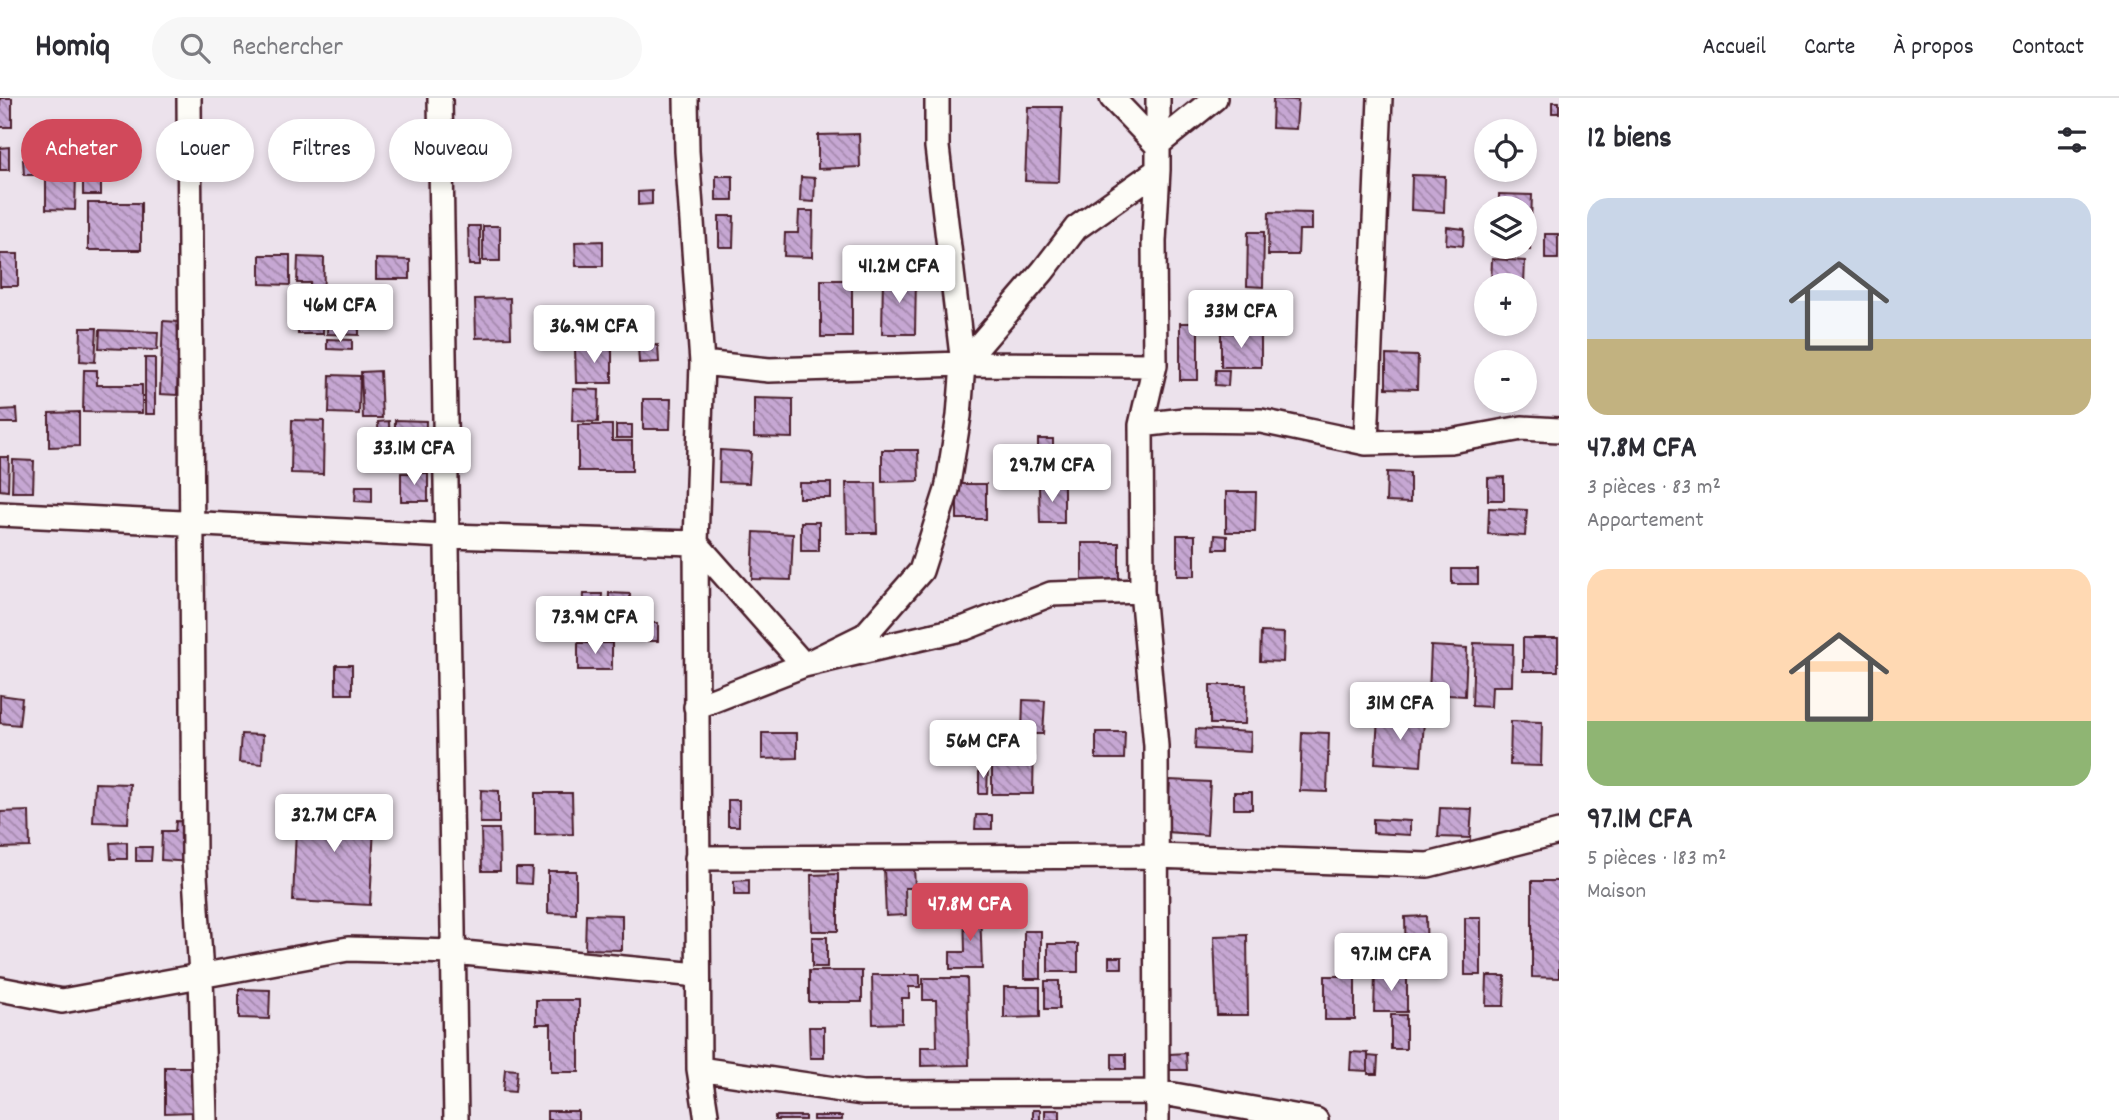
<!DOCTYPE html>
<html lang="fr">
<head>
<meta charset="utf-8">
<style>
  :root { --surface:#fff; --page:#f7f7f7; --text:#2b2b33; --muted:#7c7c81; --line:#e1e1e2; --accent:#d1495b }
  body { margin:0; font-family:Dekko,sans-serif; background:var(--page); color:var(--text); height:100vh; display:flex; flex-direction:column; font-size:26px; white-space:nowrap }
  * { box-sizing:border-box; margin:0 }
  p { font-size:23px; color:var(--muted) }
  .icon { flex:none; width:38px; height:38px; fill:none; stroke:currentColor; stroke-width:2; stroke-linecap:round; stroke-linejoin:round }
  .map { position:relative; flex:1; overflow:hidden }
  .drawer { display:flex; flex-direction:column; background:var(--surface); width:560px }
  .drawer>* { flex:none }
  .hud { position:absolute; left:21px; top:21px; width:665px; height:63px; display:flex; gap:14px }
  .buttons { position:absolute; left:1474px; top:21px; display:grid; gap:14px }
  .buttons a { display:grid; place-items:center; width:63px; height:63px; border-radius:50%; background:var(--surface); box-shadow:0 4px 10px #0003; font-size:35px }
  .price { position:absolute; translate:-50% -60px; padding:0 16px; border-radius:7px; background:#fff; color:#222; font-size:23px; line-height:46px; filter:drop-shadow(0 2px 4px #0008) }
  .price::after { content:''; position:absolute; left:50%; top:42px; width:21px; height:16px; margin-left:-10px; background:inherit; clip-path:polygon(0 0,100% 0,50% 100%) }
  .price.current { background:var(--accent); color:#fff }
  ul { padding:0; list-style:none }
  li { display:grid; align-content:center; gap:14px; height:371px; padding:0 28px }
  li span { display:grid; place-items:center; height:217px; border-radius:21px; color:#555 }
  li>.icon { margin-inline-start:auto }
  span .icon { width:126px; height:126px; fill:#fffc; stroke-width:1 }
  li b { font-size:30px }
  h2 { display:flex; justify-content:space-between; align-items:center; height:84px; padding:0 28px; font-size:30px }
  .pill { padding:0 24px; border-radius:32px; background:var(--surface); box-shadow:0 4px 10px #0003; font-size:24px; line-height:63px }
  .pill.current { background:var(--accent); color:#fff }
  header { display:flex; align-items:center; gap:42px; box-sizing:border-box; height:98px; padding:0 35px; background:var(--surface); border-bottom:2px solid var(--line) }
  header strong { font-size:33px }
  nav { display:flex; gap:38px; margin-inline-start:auto; font-size:24px }
  .search { width:490px; height:63px; background:var(--page); display:flex; align-items:center; gap:18px; box-sizing:border-box; padding:0 24px; border-radius:38px; color:var(--muted); font-size:26px }
  main { display:flex; flex:1; min-height:0 }
  .map>svg:first-child { display:block }
  .building { fill:url(#building-back-hatch); stroke:#4a1f2b; stroke-width:2 }
  .lines { fill:none; stroke-linecap:round; stroke-linejoin:round }
  .minor-casing { stroke:#4a1f2b; stroke-width:28 }
  .minor { stroke:#fdfcf7; stroke-width:23 }
</style>
</head>
<body>
<header>
<strong>Homiq</strong>
<div class="search"><svg class="icon" aria-label="search" viewBox="0 0 24 24"><circle cx="10" cy="10" r="6"/><path d="M15 15l6 6"/></svg>Rechercher</div>
<nav><a>Accueil</a><a>Carte</a><a>À propos</a><a>Contact</a></nav>
</header>
<main>
<div class="map">
<svg width="1559" height="1022" viewBox="0 0 1559 1022">
  <defs>
    <pattern id="building-back-hatch" width="6" height="6" patternUnits="userSpaceOnUse" patternTransform="scale(1.75)"><rect width="6" height="6" fill="#c6a7d3"/><path d="M-1 5l2 2M0 0l6 6M5-1l2 2" fill="none" stroke="#a387ab"/></pattern>
  </defs>
  <rect width="100%" height="100%" fill="#ece2ec"/>
  <filter id="ink" filterUnits="userSpaceOnUse"><feTurbulence type="fractalNoise" baseFrequency=".0143" numOctaves="2"/><feDisplacementMap in="SourceGraphic" scale="14" xChannelSelector="R" yChannelSelector="G"/><feConvolveMatrix kernelMatrix="1 2 1 2 8 2 1 2 1" color-interpolation-filters="sRGB"/></filter>
  <g filter="url(#ink)">
    <path class="building" d="M0 0H12V29H0Z
      M1273 1 1298 2 1296 31 1272 30Z
      M1552 4H1559V15H1552Z
      M1028 9H1062L1059 84 1025 83Z
      M859 36 860 69 818 71V37Z
      M9 49V72H0V50Z
      M23 62H40V77H24Z
      M46 76 76 77 75 112 46 111Z
      M1412 77 1445 78 1444 114 1411 112Z
      M716 78H733V102H716Z
      M801 79 815 80 814 104 800 103Z
      M83 82 101 83V97H83Z
      M652 93V106L638 107V94Z
      M1499 96 1532 97 1530 152 1498 151V149H1524V110H1499Z
      M88 105H141V152H88Z
      M799 113H813L812 159 784 158 785 135H798Z
      M1269 114 1312 115V132H1299L1298 157H1268Z
      M719 118H734L733 149H719Z
      M468 128H480V167H469Z
      M483 128H500V163H483Z
      M1447 129 1464 131 1463 148 1446 146Z
      M1248 134H1264L1263 189 1247 188Z
      M1545 136H1558V161H1545Z
      M603 143V168H576L575 144Z
      M0 156H18V188H0Z
      M260 157H290V187L260 186Z
      M298 159 324 160 323 236H298V207H310V185H297Z
      M376 161 410 162V181H376Z
      M1492 161 1525 163 1524 187H1491Z
      M883 177 916 178 915 236H882Z
      M821 182H852V239H821Z
      M510 200 511 239 476 240 475 201Z
      M328 211 359 212V237L327 236Z
      M163 223 179 224 177 297 160 296Z
      M1180 225H1198V282H1180Z
      M81 230H97L95 264 80 263Z
      M100 232 158 234 157 252 99 250Z
      M1221 235H1261V269H1221Z
      M327 241 352 242V252L327 251Z
      M658 247 659 264 639 265 638 248Z
      M575 249H612V285H576Z
      M1386 257 1418 258 1417 291 1386 290Z
      M145 260H155V316H145Z
      M84 272H97V287H142V315L83 314Z
      M1216 272H1229L1228 288 1215 287Z
      M380 273 382 320H363L361 274Z
      M330 277 360 278 359 316 329 315Z
      M573 291 599 292 598 324 572 323Z
      M754 300 793 301V340L754 339Z
      M643 301H671L670 331H643Z
      M17 311 18 325H0V312Z
      M79 314V348L49 349V315Z
      M292 322 324 323 323 376 291 375Z
      M395 322 426 323 425 357H395Z
      M389 323 390 359H379L378 324Z
      M578 327H612V343H632V373H578Z
      M616 327H632V340H616Z
      M1038 341H1053V385H1038Z
      M720 352 751 354 749 385 719 384Z
      M882 352H918L919 383 882 384Z
      M0 359H9L8 393 0 392Z
      M13 362 34 363 33 394H12Z
      M1387 374 1410 375V405L1386 404Z
      M401 375H428V403H401Z
      M1504 379V402H1488V380Z
      M799 385H831V400H799Z
      M846 385H876L877 435H847Z
      M957 386H986V421H957Z
      M1064 387V425H1040L1039 388Z
      M356 388H372V404L355 403Z
      M1226 394H1256L1255 434H1226Z
      M1489 410 1527 412 1525 438 1488 436Z
      M801 424H819V453H801Z
      M754 434 793 436 791 482 752 481Z
      M1177 437H1195V478H1177Z
      M1215 437 1227 438V451H1214Z
      M1082 445H1119V489L1082 488Z
      M1452 471H1478V486H1452Z
      M609 495 630 496 629 539 608 538Z
      M584 496H602L600 537H581Z
      M638 525H658V543H638Z
      M1261 534 1284 535 1283 564 1260 563Z
      M1523 540H1558V573H1523Z
      M578 545H612V572H578Z
      M1474 545 1513 546 1512 588H1492L1491 609 1472 608Z
      M1431 548 1467 550 1465 598 1429 596Z
      M336 567H352V596H336Z
      M1210 587H1246L1245 626H1210Z
      M0 597 22 600 19 627 0 625Z
      M1023 602 1045 603 1043 636H1022Z
      M1378 620 1424 623 1421 668 1375 665Z
      M1511 623 1542 624 1541 668 1510 667Z
      M1196 631 1251 634 1250 654 1195 651Z
      M961 632 980 633 979 652 960 651Z
      M1096 634H1125L1124 661H1096Z
      M1302 634 1329 635 1327 694 1300 693Z
      M762 635H797V660L762 661Z
      M241 636 263 637 262 666 239 664Z
      M992 642H1034L1033 696H992Z
      M979 669H988L987 696H979Z
      M1170 682 1210 684 1207 737 1167 734Z
      M95 685 130 686 128 725 93 724Z
      M481 692 499 693V725H480Z
      M1234 694H1252V711H1234Z
      M535 695H572L573 736 535 737Z
      M728 702H739V728H728Z
      M297 706 375 709 370 807 293 803Z
      M1440 710 1472 711 1470 740 1438 739Z
      M29 713 30 749 0 750V714Z
      M976 717H992V731H975Z
      M1373 721 1410 723V737L1373 735Z
      M176 723 193 724 192 764 161 762 162 733H175Z
      M481 731H499L500 773H482Z
      M127 744V761H111L110 745Z
      M136 749H152L151 763H136Z
      M914 768 915 790H905L906 817 886 818 884 770Z
      M516 770H532L531 786 516 785Z
      M548 773H576V816L548 815Z
      M838 776V833H812L811 777Z
      M749 782V797H734V783Z
      M1532 783H1559V880L1532 879Z
      M980 809 982 871H950V854H965L964 810Z
      M586 816 622 817V852L585 851Z
      M1426 818 1427 869 1406 870 1405 819Z
      M1465 820H1481V877H1465Z
      M1024 833H1041V881H1024Z
      M1247 837 1248 917H1217L1214 838Z
      M812 839H827V869H812Z
      M1048 846H1078V874H1048Z
      M1109 859H1122V870H1109Z
      M809 873H862V904H809Z
      M1375 875H1407V914H1374Z
      M872 877H920V889H909V900H902V925L873 926Z
      M1325 878H1355V922H1325Z
      M1487 878H1505L1504 908H1486Z
      M923 880H967L969 967 921 968V949H937L936 902H923Z
      M1045 883H1059V911H1045Z
      M1004 889H1040V919L1004 920Z
      M239 891 270 892 269 921 239 920Z
      M536 902H579V974H551V926H536Z
      M1391 917H1406V951H1391Z
      M809 929H824V960H810Z
      M1351 954 1368 955V973L1350 972Z
      M1186 955 1187 972H1170V956Z
      M1112 956H1126V971H1112Z
      M1368 958 1378 959 1377 976H1368Z
      M165 969H195V1014L165 1015Z
      M505 971 517 972 515 994 503 993Z
      M1033 1012H1040V1022H1033Z
      M1045 1012H1060V1022H1045Z
      M547 1013H578V1022H547Z
      M775 1018H805V1022H775Z
      M813 1018H842V1022H813Z"/>
    <g class="lines">
      <defs>
        <path id="minor" d="M189 0 194 761 201 877 205 1022
          M440 0 456 1022
          M686 0 687 53 702 265 696 445 699 971 707 1022
          M1112 0 1157 47 1215 0
          M702 265 769 272 963 266 1155 267
          M963 266 1043 173 1076 130 1158 72
          M1141 327 1184 322 1261 323 1366 345 1451 343 1522 330 1559 332
          M1366 345 1380 0
          M0 416 447 438 696 445 804 567 865 537 921 473 947 392 959 318 963 266 937 49V0
          M696 609 804 567 965 530 1051 496 1142 493
          M697 760 1155 758 1428 767 1559 734
          M0 891 62 903 348 851 453 854 698 877
          M699 971 862 995 1157 994 1316 1022
          M1157 1022 1156 648 1142 493 1141 327 1155 267 1154 143 1158 72V0"/>
      </defs>
      <use href="#minor" class="minor-casing"/>
      <use href="#minor" class="minor"/>
    </g>
  </g>
</svg>
<div class="buttons">
<a><svg class="icon" aria-label="locate" viewBox="0 0 24 24"><circle cx="12" cy="12" r="6"/><path d="M12 2v4M12 18v4M2 12h4M18 12h4"/></svg></a>
<a><svg class="icon" aria-label="layers" viewBox="0 0 24 24"><path d="M12 4l9 5-9 5-9-5zM3 14l9 5 9-5"/></svg></a>
<a>+</a>
<a>−</a>
</div>
<b class="price" style="left:899px;top:207px">41.2M CFA</b>
<b class="price" style="left:340px;top:246px">46M CFA</b>
<b class="price" style="left:1241px;top:252px">33M CFA</b>
<b class="price" style="left:594px;top:267px">36.9M CFA</b>
<b class="price" style="left:414px;top:389px">33.1M CFA</b>
<b class="price" style="left:1052px;top:406px">29.7M CFA</b>
<b class="price" style="left:595px;top:558px">73.9M CFA</b>
<b class="price" style="left:1400px;top:644px">31M CFA</b>
<b class="price" style="left:983px;top:682px">56M CFA</b>
<b class="price" style="left:334px;top:756px">32.7M CFA</b>
<b class="price current" style="left:970px;top:845px">47.8M CFA</b>
<b class="price" style="left:1391px;top:895px">97.1M CFA</b>
<div class="hud">
<a class="pill current">Acheter</a>
<a class="pill">Louer</a>
<a class="pill">Filtres</a>
<a class="pill">Nouveau</a>
</div>
</div>
<section class="drawer">
<h2>12 biens<svg class="icon" aria-label="filters" viewBox="0 0 24 24"><path d="M4 7h16M4 17h16"/><circle cx="9" cy="7" r="2"/><circle cx="15" cy="17" r="2"/></svg></h2>
<ul>
<li><span style="background:linear-gradient(#c9d6e8 65%,#c2b280 0)"><svg class="icon" aria-label="home" viewBox="0 0 24 24"><path d="M3 11l9-7 9 7M6 9v11h12V9"/></svg></span><div><b>47.8M CFA</b><p>3 pièces · 83 m²</p><p>Appartement</p></div></li>
<li><span style="background:linear-gradient(#ffd9b3 70%,#8fb573 0)"><svg class="icon" aria-label="home" viewBox="0 0 24 24"><path d="M3 11l9-7 9 7M6 9v11h12V9"/></svg></span><div><b>97.1M CFA</b><p>5 pièces · 183 m²</p><p>Maison</p></div></li>
</ul>
</section>
</main>
</body>
</html>
